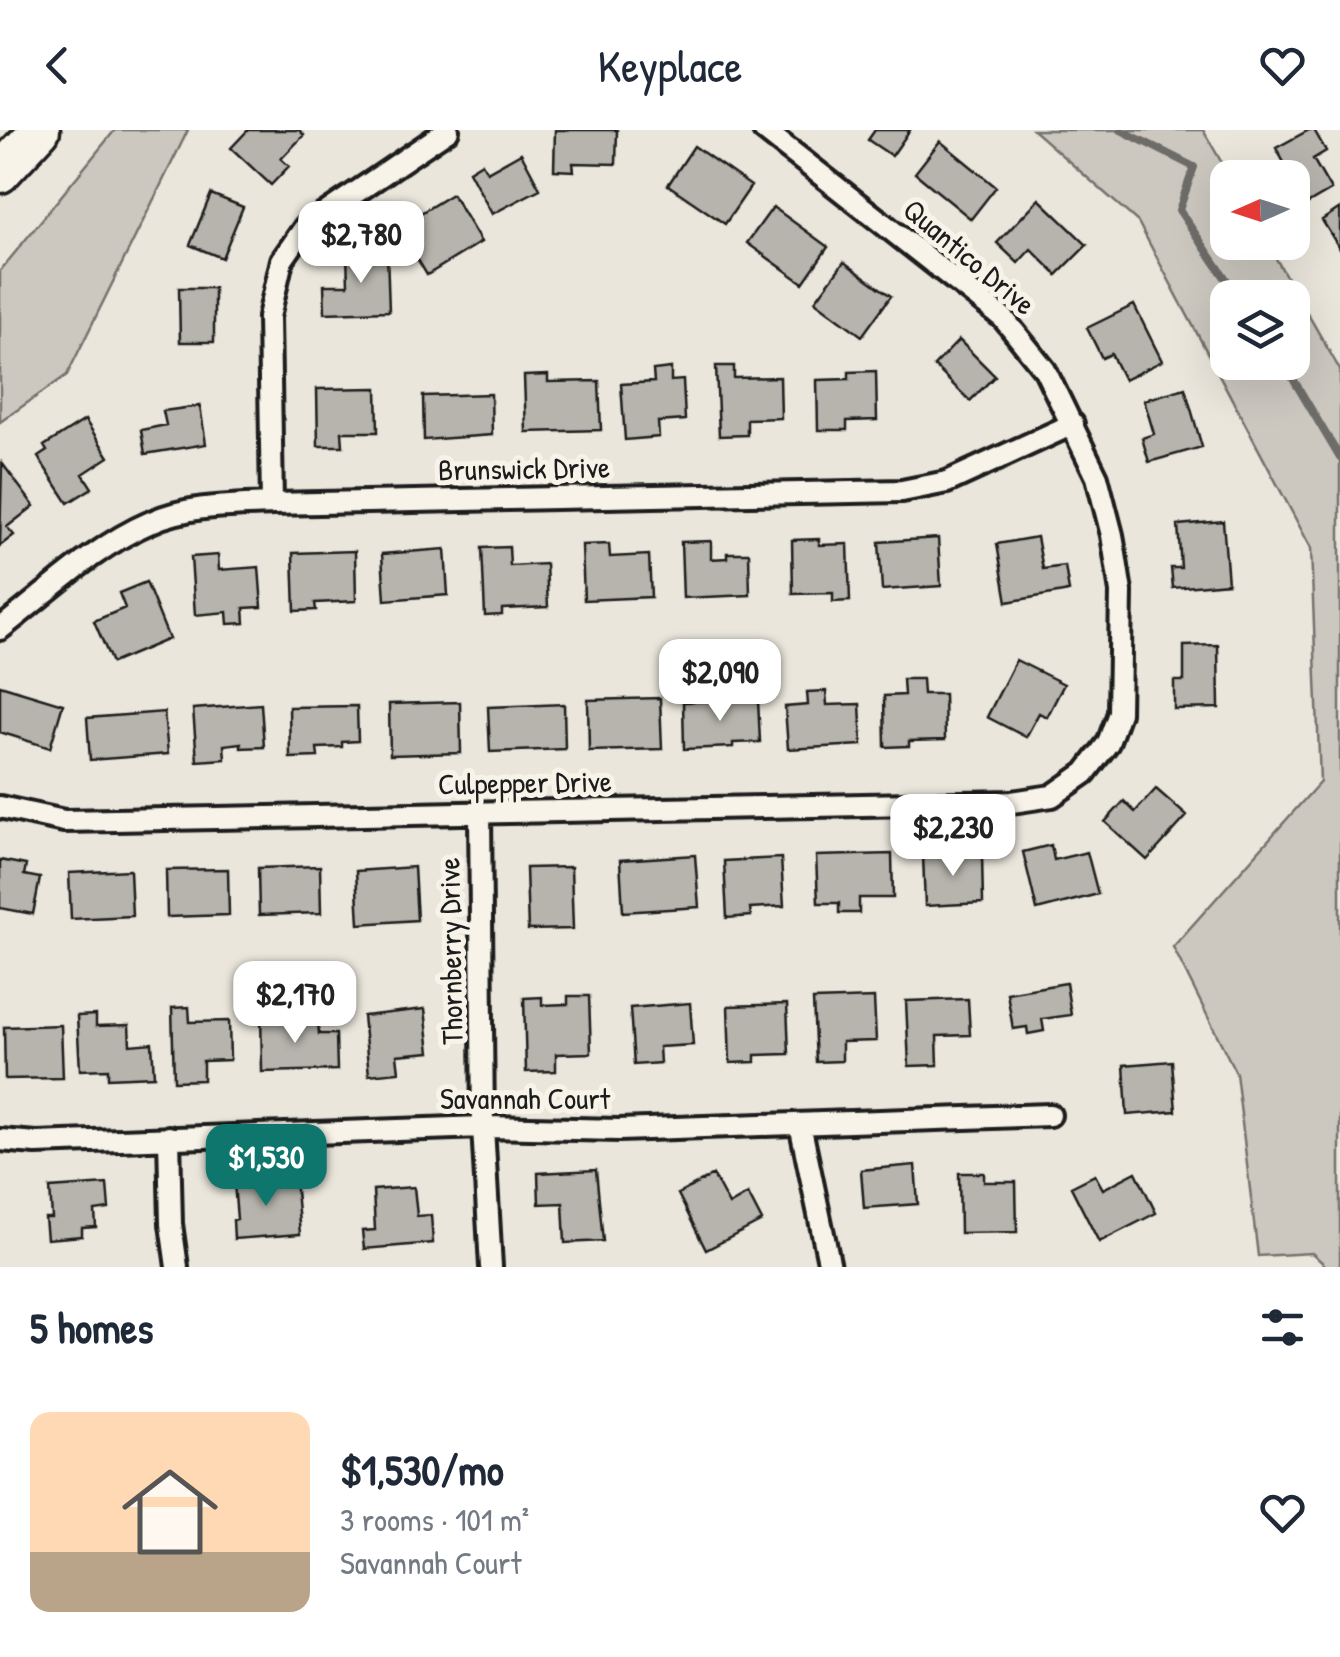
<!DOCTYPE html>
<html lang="en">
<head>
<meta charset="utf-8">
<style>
  :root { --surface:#fff; --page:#f6f6f7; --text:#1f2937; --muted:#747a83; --line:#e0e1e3; --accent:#0f766e }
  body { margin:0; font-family:"Patrick Hand",sans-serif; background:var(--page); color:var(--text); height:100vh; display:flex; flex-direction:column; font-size:38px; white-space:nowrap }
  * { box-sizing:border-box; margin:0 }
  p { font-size:32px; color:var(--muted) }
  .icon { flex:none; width:55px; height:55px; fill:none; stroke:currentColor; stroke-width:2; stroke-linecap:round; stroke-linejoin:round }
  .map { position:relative; height:1137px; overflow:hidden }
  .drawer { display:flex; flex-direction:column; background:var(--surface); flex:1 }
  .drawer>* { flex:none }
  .needle { width:65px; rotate:267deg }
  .tools { position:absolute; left:1210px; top:30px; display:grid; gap:20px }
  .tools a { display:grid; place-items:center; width:100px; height:100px; border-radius:20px; background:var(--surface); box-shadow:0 10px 40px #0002; font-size:50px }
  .price { position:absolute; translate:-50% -85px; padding:0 22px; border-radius:20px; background:#fff; color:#222; font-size:32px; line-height:65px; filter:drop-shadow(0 2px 5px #0008) }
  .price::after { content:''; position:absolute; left:50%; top:60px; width:30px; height:22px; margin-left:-15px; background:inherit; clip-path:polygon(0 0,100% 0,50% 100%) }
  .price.current { background:var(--accent); color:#fff }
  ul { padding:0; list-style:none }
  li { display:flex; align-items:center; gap:30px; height:250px; padding:0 30px }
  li+li { border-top:2px solid var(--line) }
  li span { display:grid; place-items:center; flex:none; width:280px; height:200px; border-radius:20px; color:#555 }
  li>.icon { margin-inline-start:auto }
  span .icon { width:120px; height:120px; fill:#fffc; stroke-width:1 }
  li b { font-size:42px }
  h2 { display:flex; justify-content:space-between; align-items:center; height:120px; padding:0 30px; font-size:42px }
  header { display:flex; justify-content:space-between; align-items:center; height:130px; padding:0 30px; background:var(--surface); font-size:45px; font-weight:600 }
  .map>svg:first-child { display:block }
  .green { fill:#ccc8c0; stroke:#74726e; stroke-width:2.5; fill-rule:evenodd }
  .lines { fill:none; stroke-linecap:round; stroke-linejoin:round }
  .stream { stroke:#6d6c68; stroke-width:8 }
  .building { fill:#b6b4ac; stroke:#1c1c1c; stroke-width:2.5 }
  .street-casing { stroke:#1c1c1c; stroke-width:28 }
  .highway-casing { stroke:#1c1c1c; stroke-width:45 }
  .street { stroke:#f7f3e8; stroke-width:20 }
  .highway { stroke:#f7f3e8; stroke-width:38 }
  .labels { text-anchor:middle; stroke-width:10; stroke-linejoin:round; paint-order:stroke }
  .street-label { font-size:30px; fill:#1c1c1c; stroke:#f7f3e8 }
</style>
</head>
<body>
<header><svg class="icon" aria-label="back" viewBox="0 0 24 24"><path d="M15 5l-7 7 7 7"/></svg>Keyplace<svg class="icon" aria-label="heart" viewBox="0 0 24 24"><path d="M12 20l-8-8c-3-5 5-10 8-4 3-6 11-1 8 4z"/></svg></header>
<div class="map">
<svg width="1340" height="1137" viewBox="0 0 1340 1137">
  <rect width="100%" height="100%" fill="#eae6dc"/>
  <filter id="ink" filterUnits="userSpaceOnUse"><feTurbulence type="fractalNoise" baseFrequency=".01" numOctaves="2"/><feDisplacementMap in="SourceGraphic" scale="20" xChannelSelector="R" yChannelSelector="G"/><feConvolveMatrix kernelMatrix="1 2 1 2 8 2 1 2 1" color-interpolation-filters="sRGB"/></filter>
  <g filter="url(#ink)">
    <path class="green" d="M115 0H188L67 245 0 292V141Z
      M1033 0H1203L1230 47 1228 112 1267 113 1340 240V1137H1327L1312 1123 1258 1126 1236 943 1173 817 1320 652 1311 418 1138 92ZM1228 168H1292V232H1228Z"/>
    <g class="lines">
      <path class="stream" d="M1121 0 1194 37 1179 80 1239 168
        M1283 232 1340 328"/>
    </g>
    <path class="building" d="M248 0H299L304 5 281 29 289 36 271 55 231 18Z
      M555 0H617L616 34 573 33 574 41 554 40Z
      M875 0H910L892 26 868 10Z
      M1309 0H1314L1326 21 1313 29 1331 60 1307 74 1276 18Z
      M940 11 996 57 971 89 915 43Z
      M694 16 751 56 725 94 668 55Z
      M521 23 540 59 492 84 469 41 482 33 487 42Z
      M211 64 243 77 222 128 190 115Z
      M452 64 481 112 427 145 398 97Z
      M1039 69 1087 115 1057 145 1031 119 1018 133 997 113Z
      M773 77 828 117 803 153 747 113Z
      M1340 78V119L1322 90Z
      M387 122 389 181 325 183 324 155H348L347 123Z
      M844 132 891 166 862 206 815 171Z
      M179 158H214V212H180Z
      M1134 175 1162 231 1124 250 1111 224 1102 228 1087 198Z
      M959 210 995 246 970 271 934 236Z
      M716 236H734V248L780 247 781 288 747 289V305L719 306Z
      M671 238V251L683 250 685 290 658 292 659 307 625 310 621 254 654 252 653 240Z
      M876 241 877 290 847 291V300H818L817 250 849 249V242Z
      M548 245V252L599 251 601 300 526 302 524 246Z
      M377 258 378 302H342L343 316H318L317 259Z
      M1185 258 1202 317 1149 332 1142 308 1154 304 1144 270Z
      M491 264 492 305 424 310 423 266Z
      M200 276 206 314 145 324 141 300 166 295 163 281Z
      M85 290 109 327 83 344 92 358 68 373 38 327 47 321 44 316Z
      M2 333 34 376 7 397 14 405 0 416Z
      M1223 391 1228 453 1173 458 1171 438H1181L1178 395Z
      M1037 407 1043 439 1065 436 1069 461 1007 472 997 414Z
      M938 408 941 456 882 460 879 412Z
      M819 409V415L848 414 850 471 833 472V463L793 464 792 410Z
      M711 411V429L727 428V423H749L750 465 683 468 681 412Z
      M609 414 610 427 649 425 651 467 584 470 582 415Z
      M509 417 510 436 546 434 548 477 502 479V485L485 486 482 418Z
      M445 419 448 465 385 470 382 424Z
      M355 421 356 471 315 473 316 480 295 481 293 423Z
      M218 425 219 440 259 437 262 477 244 478 245 493 228 494 227 482 195 485 191 427Z
      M146 452 169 509 112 533 94 491 125 478 119 463Z
      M1218 515 1219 578 1174 579V551H1184V516Z
      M1016 530 1064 554 1047 587 1039 583 1026 607 987 587Z
      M903 549H922L923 564H944L945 610 909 611V616L885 617 884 566 904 565Z
      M0 555 63 574 50 618 0 602Z
      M826 561 827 575 860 574 862 615 788 619 785 577 808 575 807 562Z
      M660 568 662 619 589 621 588 570Z
      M758 570 760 612 733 613V617L684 619 683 572Z
      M460 572 461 623 390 625 389 574Z
      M261 574 264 617 241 618V613L224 615 225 629 197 631 193 579Z
      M564 574 565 619 490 622 488 577Z
      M357 576 358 611 342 612V617L317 618 318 627 290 628 289 577Z
      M164 582 168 624 90 630 87 588Z
      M1156 659 1187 686 1147 730 1105 692 1124 671 1135 682Z
      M1051 715 1054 730 1087 722 1098 764 1037 780 1023 722Z
      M982 723 983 773 925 776 923 725Z
      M892 724 893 768H859V783H839V773H818L816 726Z
      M695 725 699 777 623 782 620 730Z
      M781 728 784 776 750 778 751 786 727 788 724 731Z
      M0 730 26 735 24 745 40 748 33 784 0 778Z
      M320 736 321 783 259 785 258 738Z
      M414 737 417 790 359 794 356 741Z
      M571 737 573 799 528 800 526 738Z
      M228 739 229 785 167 787 166 740Z
      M130 740 132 786 71 789 69 743Z
      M1066 853 1071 885 1042 889 1044 901 1028 904 1027 897 1013 899 1007 863Z
      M568 866H589L591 923 556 924V941L526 942 524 868 542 867V875L568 874Z
      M874 868 876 911 842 912V931L816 932 813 870Z
      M968 869 970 905 937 906 938 935 909 936 906 871Z
      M690 873 693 915 659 917 660 933 634 935 630 878Z
      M787 874 789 924 755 925V932L730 933 728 876Z
      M189 877 190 892 229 891 230 930 203 931V950L174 951 172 878Z
      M425 879 430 922 397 925 399 942 369 945 363 886Z
      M261 880H279V892L318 891 319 904H336L337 940 262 942Z
      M96 885V896L129 895 130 915 152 913 154 946 108 948V939L80 940 77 886Z
      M61 895 63 948 5 949 4 897Z
      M1172 931 1176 981 1127 985 1124 935Z
      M915 1035 918 1074 864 1078 861 1040Z
      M596 1040 603 1111 565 1113 563 1073 539 1074 538 1043Z
      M1136 1042 1156 1083 1099 1112 1071 1057 1095 1045 1103 1059Z
      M959 1043H984V1052H1016L1017 1102 960 1103Z
      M713 1045 729 1075 748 1064 762 1091 706 1120 678 1064Z
      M295 1049 300 1104 234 1109 233 1090 237 1089 234 1053Z
      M107 1054 109 1079 95 1081 96 1097 82 1098V1106L47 1109 45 1088H52L50 1058Z
      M414 1057 417 1086 431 1085 433 1113 364 1119 362 1101 375 1100 373 1060Z"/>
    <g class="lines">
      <defs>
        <path id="street" d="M272 374 269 187 282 130 305 97 448 0
          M0 499C48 462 95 416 151 392 188 375 232 376 272 374L902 361 947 352 1073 294
          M0 677 64 691 1012 672 1052 666 1085 643 1108 613 1119 583 1121 462 1112 405 1097 347 1045 240 1003 188 764 0
          M480 683 483 997 491 1137
          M800 994 830 1137
          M169 1007 171 1094 177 1137
          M0 1010 36 1013 483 997 619 1000 1050 985"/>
        <path id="highway" d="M0 43 40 0"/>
      </defs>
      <use href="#street" class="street-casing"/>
      <use href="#highway" class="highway-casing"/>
      <use href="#street" class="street"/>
      <use href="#highway" class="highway"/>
    </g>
  </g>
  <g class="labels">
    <g class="street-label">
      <text transform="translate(969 127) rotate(40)" y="10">Quantico Drive</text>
      <text transform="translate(524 339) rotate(-1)" y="10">Brunswick Drive</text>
      <text transform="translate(525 653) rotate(-1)" y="10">Culpepper Drive</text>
      <text transform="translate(451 821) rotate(-91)" y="10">Thornberry Drive</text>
      <text x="525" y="979">Savannah Court</text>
    </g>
  </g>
</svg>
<div class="tools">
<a><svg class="needle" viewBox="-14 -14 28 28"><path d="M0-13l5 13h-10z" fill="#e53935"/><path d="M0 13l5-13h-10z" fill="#747a83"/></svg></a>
<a><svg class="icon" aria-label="layers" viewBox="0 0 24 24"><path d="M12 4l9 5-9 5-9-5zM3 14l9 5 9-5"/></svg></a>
</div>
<b class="price" style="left:361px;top:156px">$2,780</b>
<b class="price" style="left:720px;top:594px">$2,090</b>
<b class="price" style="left:953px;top:749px">$2,230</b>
<b class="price" style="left:295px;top:916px">$2,170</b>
<b class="price current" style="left:266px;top:1079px">$1,530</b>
</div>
<section class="drawer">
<h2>5 homes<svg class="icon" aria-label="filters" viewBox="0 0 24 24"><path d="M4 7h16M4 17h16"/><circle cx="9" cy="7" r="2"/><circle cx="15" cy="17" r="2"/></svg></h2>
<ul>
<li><span style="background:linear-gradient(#ffd9b3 70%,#b9a48a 0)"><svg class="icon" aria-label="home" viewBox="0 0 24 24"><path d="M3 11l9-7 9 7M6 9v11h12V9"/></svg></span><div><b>$1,530/mo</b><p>3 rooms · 101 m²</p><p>Savannah Court</p></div><svg class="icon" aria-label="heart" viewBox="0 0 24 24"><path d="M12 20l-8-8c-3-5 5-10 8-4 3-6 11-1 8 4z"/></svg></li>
</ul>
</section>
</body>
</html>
